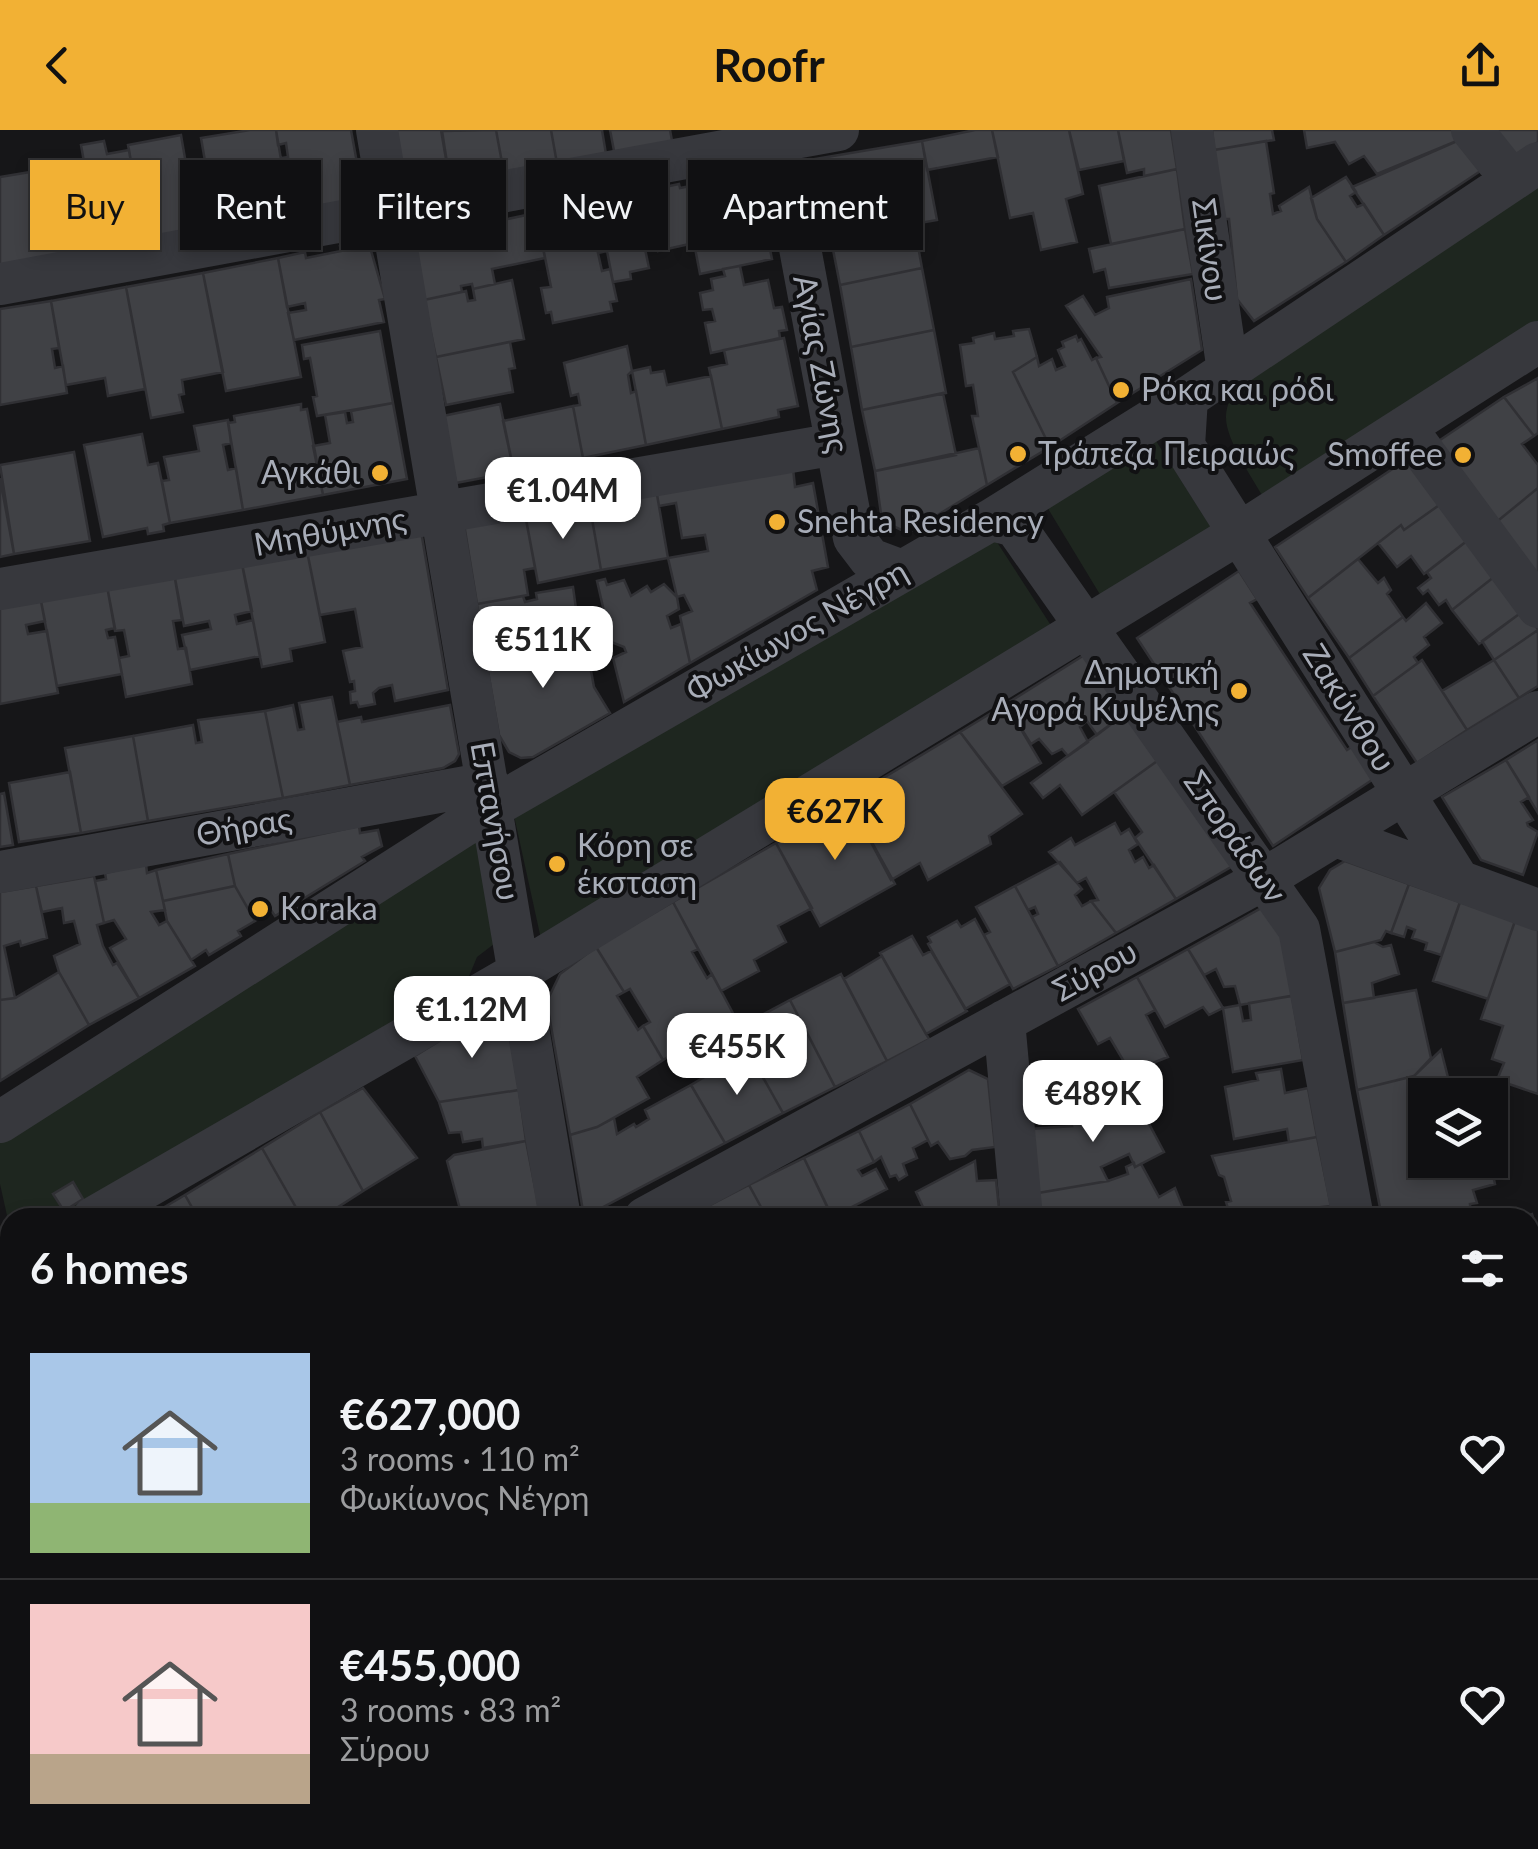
<!DOCTYPE html>
<html lang="en">
<head>
<meta charset="utf-8">
<style>
  :root { --surface:#101012; --page:#19191b; --text:#f1f3f6; --muted:#9c9d9f; --line:#303032; --accent:#f2b134 }
  body { margin:0; font-family:Lato,sans-serif; background:var(--page); color:var(--text); height:100vh; display:flex; flex-direction:column; font-size:38px; white-space:nowrap }
  * { box-sizing:border-box; margin:0 }
  p { font-size:32px; color:var(--muted) }
  .icon { flex:none; width:55px; height:55px; fill:none; stroke:currentColor; stroke-width:2; stroke-linecap:round; stroke-linejoin:round }
  .map { position:relative; flex:1; overflow:hidden }
  .side { position:absolute; left:0px; top:1078px; width:1540px; height:642px; display:flex; flex-direction:column; background:var(--surface); border-radius:30px 30px 0 0; box-shadow:0 5px 15px #0003,0 0 0 2px var(--line) }
  .side>* { flex:none }
  .guide { position:absolute; left:30px; top:30px; width:1000px; height:90px; display:flex; gap:20px }
  .tools { position:absolute; left:1408px; top:948px; display:grid; gap:20px }
  .tools a { display:grid; place-items:center; width:100px; height:100px; border-radius:0px; background:var(--surface); box-shadow:0 5px 15px #0003,0 0 0 2px var(--line); font-size:50px }
  .price { position:absolute; translate:-50% -85px; padding:0 22px; border-radius:20px; background:#fff; color:#222; font-size:32px; line-height:65px; filter:drop-shadow(0 2px 5px #0008) }
  .price::after { content:''; position:absolute; left:50%; top:60px; width:30px; height:22px; margin-left:-15px; background:inherit; clip-path:polygon(0 0,100% 0,50% 100%) }
  .price.on { background:var(--accent); color:#111 }
  ul { padding:0; list-style:none }
  li { display:flex; align-items:center; gap:30px; height:250px; padding:0 30px }
  li+li { border-top:2px solid var(--line) }
  li span { display:grid; place-items:center; flex:none; width:280px; height:200px; border-radius:0px; color:#555 }
  li>.icon { margin-inline-start:auto }
  span .icon { width:120px; height:120px; fill:#fffc; stroke-width:1 }
  li b { font-size:42px }
  h2 { display:flex; justify-content:space-between; align-items:center; height:120px; padding:0 30px; font-size:42px }
  .tag { padding:0 35px; border-radius:0px; background:var(--surface); box-shadow:0 5px 15px #0003,0 0 0 2px var(--line); font-size:35px; line-height:90px }
  .tag.on { background:var(--accent); color:#111 }
  header { display:flex; justify-content:space-between; align-items:center; height:130px; padding:0 30px; background:var(--accent); color:#111; font-size:45px; font-weight:700 }
  .map>svg:first-child { display:block }
  .green { fill:#1e261f }
  .building { fill:#404145; stroke:#303034; stroke-width:2.5 }
  .lines { fill:none; stroke-linecap:round; stroke-linejoin:round }
  .minor { stroke:#37383d; stroke-width:42 }
  .poi-dot { fill:#f2b134; stroke:#111113; stroke-width:4 }
  .labels { text-anchor:middle; stroke-width:8; stroke-linejoin:round; paint-order:stroke }
  .street-label { font-size:32px; fill:#a8adb8; stroke:#111113 }
  .poi-label { font-size:32px; fill:#a8adb8; stroke:#111113; text-anchor:start }
</style>
</head>
<body>
<header><svg class="icon" aria-label="back" viewBox="0 0 24 24"><path d="M15 5l-7 7 7 7"/></svg>Roofr<svg class="icon" aria-label="share" viewBox="0 0 24 24"><path d="M12 15V3M7 8l5-5 5 5M5 13v7h14v-7"/></svg></header>
<div class="map">
<svg width="1538" height="1719" viewBox="0 0 1538 1719">
  <rect width="100%" height="100%" fill="#161618"/>
  <path class="green" d="M1538 48V197L1267 374C1256 353 1226 311 1226 288 1226 269 1240 252 1249 237Z
    M1151 303 1217 407 1107 476 1044 372Z
    M993 406 1052 497 541 809 513 681Z
    M477 697 494 814 477 827 467 851 68 1087 10 1088V1099L0 1054V994Z"/>
  <path class="building" d="M250 0H276L291 88 217 101 201 8Z
    M276 0H351L365 77 291 88 281 28 288 27 286 13 278 15Z
    M395 0H441L451 58 406 66Z
    M496 0H551L558 39 505 49Z
    M496 0 505 49 451 58 442 1Z
    M551 0H602L607 30 558 39Z
    M610 0H670L673 16 615 26Z
    M975 0H992L998 27 927 40 922 11Z
    M992 0H1069L1083 64 1066 69 1077 112 1041 120 1033 83 1010 88Z
    M1069 0H1118L1124 31 1079 40Z
    M1118 0H1171L1177 39 1144 46V39L1127 43Z
    M1212 0H1272L1274 10 1214 20Z
    M1304 0H1458L1464 8 1377 44 1364 26 1349 34 1335 12 1307 18Z
    M1491 0H1538V12L1513 28Z
    M181 5 191 63 210 60 217 101 145 112 128 15Z
    M1464 8 1485 38 1384 105 1352 57Z
    M104 11 107 24 129 20 145 112 75 125 60 37 84 32 81 15Z
    M922 11 937 90 914 94 922 138 840 155 815 29Z
    M1266 11 1274 63 1270 64 1273 84 1281 81 1279 76 1309 57 1317 89 1346 132 1254 191 1237 169 1229 89H1222L1214 20Z
    M60 37 75 125 0 137V47Z
    M742 39 743 45 754 42 772 129 700 144 694 113 658 121 645 61 679 54 680 58 722 50 720 44Z
    M1177 39 1185 99 1111 114 1099 56Z
    M1346 47 1356 62 1350 66 1357 77 1364 74 1384 105 1346 132 1317 89 1311 68Z
    M645 61 656 112 644 114 649 138 630 142 631 149 613 152 607 121 616 119 615 112 605 115 596 71Z
    M596 71 607 121 598 123 602 141 610 139 617 171 610 172 612 181 553 193 551 182 546 183 541 158 551 157 536 83Z
    M536 83 545 128 492 139 495 154 473 159 472 154 461 156 462 162 424 170 412 109Z
    M1185 99 1193 144 1109 158 1105 139 1094 142 1089 119Z
    M368 110 385 169 379 170 384 192 294 210 288 183 306 180 305 173 287 177 278 128 305 122 306 128 341 121 340 116Z
    M278 128 301 247 226 261 203 143Z
    M740 136 744 155 768 150 774 178 782 177 787 200 779 201 780 208 711 223 705 193 715 191 712 179 703 180 700 163 713 160 711 149 725 146 723 139Z
    M922 138 934 200 851 217 840 155Z
    M203 143 223 242 182 250 184 264 179 265 183 282 151 288 126 157Z
    M1191 149 1202 220 1117 273 1096 228 1101 227 1066 176 1083 166 1095 185 1109 178 1107 167Z
    M512 150 524 209 436 227 424 170 466 161 468 171 475 170 473 159Z
    M126 157 145 259 108 266 105 248 66 255 51 171Z
    M51 171 59 218 52 219 55 238 63 236 67 263 0 275V179Z
    M1029 199 1037 227 1013 242 1050 317 987 355 972 286H978L973 255 966 256 960 215 974 213 973 208 994 203 995 209 1014 206 1013 201Z
    M934 200 946 263 862 280 851 217Z
    M380 201 393 273 317 286 313 267 317 266 310 228 304 229 302 215Z
    M1076 206 1078 211 1081 209 1092 230 1096 228 1117 273 1050 317 1013 242 1037 227 1039 236 1052 229 1056 240 1065 236 1058 220 1064 217 1062 212Z
    M784 208 798 276 778 280 779 287 722 299 709 238 727 234 724 220Z
    M510 212 515 238 509 239 513 262 446 275 436 227Z
    M627 216 632 241 628 245 631 263 636 261 646 315 583 328 573 276 580 275 578 264 571 266 564 233Z
    M650 237 651 243 664 241 667 255 711 246 722 299 646 315 632 241Z
    M1538 248V303L1534 306 1504 267Z
    M943 263 956 325 875 341 862 280Z
    M1504 267 1534 306 1522 314 1538 335V358L1494 394 1437 312Z
    M393 273 407 349 323 365 313 316 330 313 325 285 345 282 347 293 353 292 351 281Z
    M301 274V280L307 279 323 365 243 380 228 293 235 292 234 286Z
    M500 274 514 342 456 353 443 286Z
    M573 276 583 328 514 342 503 291Z
    M228 290 231 313 223 315 228 340 236 338 243 380 170 393 162 351 169 350 164 327 199 321 194 296Z
    M142 304 148 335 158 333 170 393 163 395 164 401 148 404 147 398 103 407 84 315Z
    M979 318 987 355 908 403 882 391 875 341Z
    M74 322 90 411 14 424 0 335Z
    M1412 326 1445 371 1404 400 1401 395 1308 468 1275 417Z
    M793 338 795 357 813 353 828 437 812 441 817 460 690 533 680 486 692 481 684 465 677 467 668 428 708 421 705 405 682 408 676 373 659 376 656 359Z
    M0 348 14 424 0 427Z
    M1538 358V451L1494 394Z
    M656 359 668 428 601 440 589 372Z
    M1445 371 1472 407 1424 444 1411 426 1397 437 1378 413 1401 395 1404 400Z
    M589 372 601 440 538 453 525 384Z
    M525 384 535 438 524 440 528 465 477 474 464 394Z
    M421 401 448 560 395 571 392 555 379 558 373 563 375 574 359 577 357 572 351 573 350 562 355 561 354 551 350 552 343 521 362 517 355 479 320 485 307 421Z
    M1472 407 1499 443 1452 480 1446 470 1439 475 1428 460 1423 464 1418 458 1431 448 1427 442Z
    M307 421 325 512 290 519 292 531 262 537 241 429Z
    M241 429 252 481 235 485 237 494 253 490 260 526 190 540 182 505 211 499 209 491 184 496 174 443Z
    M1358 429 1378 453 1384 448 1391 460 1387 464 1403 487 1349 528 1308 468Z
    M1239 441 1257 469 1250 473 1347 620 1356 614 1378 646 1273 716 1137 508Z
    M174 443 182 490 173 491 178 519 186 518 192 554 126 567 119 528 129 526 124 500 115 501 107 456Z
    M1499 443 1526 479 1479 514 1452 480Z
    M605 449 607 455 624 450 631 466 647 456 651 462 664 454 677 467 679 479 667 486 671 498 681 494 690 533 624 572 613 528 626 522 624 517 611 512 597 451Z
    M106 451 115 498 106 500 108 508 115 507 122 544 57 556 40 466Z
    M573 457 578 493 519 502 520 513 484 519 477 474 523 466 525 472 537 469 536 463Z
    M40 466 45 491 26 495 28 504 47 501 58 563 0 574V473Z
    M1426 473 1442 493 1424 507 1429 515 1414 527 1418 533 1373 566 1349 528 1403 487 1406 491Z
    M1526 479 1538 500 1494 530 1482 511Z
    M583 498 594 557 610 583 533 627 521 628 509 622 499 605 484 519 520 513 519 508Z
    M1538 500V556L1519 568 1494 530Z
    M1086 524 1126 583 1097 605 1087 591 1080 597 1088 612 1068 626 1062 619 1052 624 1039 609 1031 614 1006 574Z
    M1422 530 1467 600 1417 633 1373 566Z
    M1494 530 1519 568 1467 600 1442 561Z
    M332 567 350 655 283 668 265 581 293 575 298 600 304 599 299 573Z
    M1006 574 1041 633 1002 656 960 602Z
    M450 575 459 624 455 631 443 638 350 655 337 592 361 587 362 592Z
    M265 581 283 668 148 691 133 606 193 595 196 613 202 612 198 590Z
    M1126 583 1160 629 1082 685 1060 655 1043 668 1031 653Z
    M960 602 1022 684 989 706 991 714 928 750 920 733 891 750 848 669Z
    M133 606 148 691 81 703 65 618Z
    M1538 610V683L1506 630Z
    M1160 629 1236 734 1176 769 1135 708 1142 702 1114 662Z
    M1506 630 1529 667 1521 672 1533 690 1527 693 1528 696 1538 702 1523 745 1481 730 1442 667Z
    M70 642 81 703 19 712 9 653Z
    M4 663 13 715 0 717V664Z
    M848 669 895 754 820 796 776 713Z
    M1115 693 1121 704 1129 699 1138 714 1129 720 1135 732 1143 727 1149 738 1154 735 1176 769 1116 803 1091 771 1098 770 1086 748 1077 753 1049 722 1071 708 1075 715Z
    M359 696 360 703 378 700 382 716 362 727 365 731 275 786 271 780 255 791 235 756 228 724Z
    M776 713 812 778 778 796 786 812 754 830 759 841 721 861 673 772Z
    M228 724 235 756 163 771 156 740Z
    M1345 731 1409 754 1391 803 1386 801 1381 810 1335 822 1319 758 1330 740Z
    M1060 732 1082 759 1075 765 1082 776 1091 771 1116 803 1058 836 1032 787 1038 784 1035 777 1028 780 1015 756Z
    M146 734 147 743 156 740 165 780 151 782 159 795 167 791 195 836 139 868 110 818 126 809 114 790 104 793 95 751 106 749 105 743Z
    M94 746 104 793 97 795 103 816 113 835 117 833 139 868 89 895 59 842 54 826 80 814 74 791 64 793 62 778 42 782 36 756Z
    M1409 754 1460 772 1441 825 1425 820 1427 813 1412 808 1415 800 1407 797 1404 807 1391 803Z
    M36 756 47 808 21 816 20 811 4 816 15 868 0 870V762Z
    M235 756 255 791 238 801 241 806 209 825 206 820 191 830 167 791 163 771Z
    M1015 756 1058 836 1013 859 984 805 990 802 976 777Z
    M673 772 698 819 692 822 707 848 712 844 735 887 663 930 643 896 650 892 630 859 624 862 596 817Z
    M1460 772 1515 791 1488 869 1433 851Z
    M1265 776 1285 803 1296 865 1240 875 1235 856 1224 857 1216 839 1204 845 1188 819Z
    M975 789 1010 854 965 879 928 814 931 812 928 807 957 791 961 797Z
    M1515 791 1538 799V964L1497 950 1504 933 1492 929 1503 896 1481 889Z
    M912 806 923 825 931 821 967 881 926 904 880 823Z
    M1374 812 1383 817 1391 815 1399 844 1372 853 1374 868 1343 873 1335 822Z
    M596 817 624 862 617 866 638 900 643 896 663 930 637 947 649 968 597 997 570 1005 548 879 549 867 560 844Z
    M1188 819 1223 878 1209 885 1203 877 1165 897 1137 847Z
    M882 826 929 909 887 931 844 849Z
    M59 842 89 895 0 951V870L15 868Z
    M841 844 887 931 835 957 790 870Z
    M1137 847 1155 880 1146 885 1168 927 1130 942 1110 908 1098 914 1078 879Z
    M1416 860 1431 928 1414 946 1357 960 1343 873Z
    M1292 866 1303 930 1233 942 1223 878 1240 875 1243 891 1251 890 1249 873Z
    M790 870 835 957 783 983 736 899Z
    M486 882 508 893 519 960 439 972 415 926Z
    M1441 920 1452 963 1469 957 1471 965H1425V1030H1490V979L1503 1029 1490 1031 1495 1054 1473 1060 1477 1073 1470 1074 1471 1085 1463 1088H1382L1357 960 1414 946Z
    M748 921 783 983 725 1013 691 955Z
    M1281 939 1285 963 1308 958 1317 1007 1289 1012 1287 999 1234 1009 1225 957 1258 950 1256 943Z
    M969 940 988 949 995 1017 972 1020 965 1026 950 1029 938 1012 931 1016 910 974Z
    M691 955 725 1013 584 1087 570 1005 597 997 614 988 617 1004 634 994 636 997 649 989 645 980Z
    M363 958 417 1028 363 1061 320 982Z
    M519 960 526 1011 483 1018 482 1009 463 1012 461 1002 449 1003 439 972Z
    M1131 960 1164 1022 1135 1037 1129 1024 1101 1037 1108 1051 1038 1063 1030 999 1072 996 1069 984 1083 980 1091 997 1101 992 1094 977Z
    M910 974 928 1010 913 1018 917 1028 903 1034 907 1045 899 1050 896 1045 890 1047 881 1027 874 1032 859 1001Z
    M320 982 363 1061 321 1088H302L262 1018Z
    M859 1001 874 1032 858 1040 862 1046 876 1039 887 1059 832 1087 804 1028Z
    M1317 1007 1331 1076 1254 1088H1231L1226 1072 1231 1071 1224 1047 1219 1045 1212 1026Z
    M526 1011 541 1088H441L461 1083 447 1031 454 1025Z
    M262 1018 302 1088H198L185 1065Z
    M804 1028 828 1078 816 1084 818 1088H767L749 1055Z
    M975 1031 977 1051 996 1050 1000 1088H928L916 1062Z
    M1134 1033 1135 1037 1141 1034 1159 1067 1175 1058 1187 1088H1042L1038 1063 1108 1051 1128 1044 1126 1037Z
    M73 1052 83 1069 64 1081 53 1064Z
    M749 1055 767 1088H685Z
    M185 1065 198 1088H146Z
    M1331 1076 1333 1088H1281L1280 1082Z
    M1521 1082 1523 1087 1532 1084 1538 1105V1170L1530 1172V1088L1505 1086Z
    M1538 1219V1288L1530 1290V1221Z
    M0 1346 10 1395V1444L0 1446Z
    M1538 1402V1508L1530 1510V1404Z
    M10 1444V1516L0 1518V1446Z
    M10 1564V1659L1 1661 0 1567Z
    M10 1659V1710H65L67 1719H0V1710L5 1709 1 1690 7 1689 5 1675 0 1676V1661Z
    M110 1710H179L181 1719H111Z
    M179 1710H235L237 1719H181Z
    M235 1710H301L303 1718 237 1719Z
    M567 1710H648L650 1719H569Z
    M567 1710 569 1719 523 1717Z
    M1038 1710H1060L1061 1719H994V1715Z
    M1100 1710H1210L1211 1719H1101Z
    M1284 1710H1327L1328 1719H1277V1714Z
    M1346 1710H1410L1411 1719H1347Z
    M1456 1710H1517L1518 1719H1457Z"/>
  <g class="lines">
    <path class="minor" d="M377 0 560 1088
      M778 0 854 408 870 429 902 441
      M1192 0 1228 241
      M1472 0 1512 50
      M0 154 838 0
      M1187 268 1184 316 1459 751
      M1405 297 1538 477
      M991 390 1015 396 1299 799 1353 1088
      M0 459 836 314
      M1336 706 1538 780
      M0 742 488 653
      M1004 891 1022 1088
      M0 992 493 677 991 390 1187 268 1538 33
      M93 1088 521 841 1238 404 1538 212
      M645 1088 1264 749 1538 582
      M0 1141 10 1135
      M1530 1191 1538 1189
      M0 1230 10 1287
      M1530 1533 1538 1531
      M0 1541 10 1539
      M84 1710 86 1719
      M670 1710 671 1719
      M1072 1710 1073 1719
      M1429 1710 1430 1719
      M424 1719 480 1710"/>
  </g>
  <g class="poi-dot">
    <circle cx="1121" cy="260" r="10"/>
    <circle cx="1018" cy="324" r="10"/>
    <circle cx="1463" cy="325" r="10"/>
    <circle cx="380" cy="343" r="10"/>
    <circle cx="777" cy="392" r="10"/>
    <circle cx="1239" cy="561" r="10"/>
    <circle cx="557" cy="734" r="10"/>
    <circle cx="260" cy="779" r="10"/>
  </g>
  <g class="labels">
    <g class="street-label">
      <text transform="translate(1210 120) rotate(82)" y="11">Σικίνου</text>
      <text transform="translate(821 234) rotate(79)" y="11">Αγίας Ζώνης</text>
      <text transform="translate(330 402) rotate(-10)" y="11">Μηθύμνης</text>
      <text transform="translate(797 501) rotate(-30)" y="11">Φωκίωνος Νέγρη</text>
      <text transform="translate(1349 578) rotate(58)" y="11">Ζακύνθου</text>
      <text transform="translate(495 691) rotate(80)" y="11">Επτανήσου</text>
      <text transform="translate(244 697) rotate(-10)" y="11">Θήρας</text>
      <text transform="translate(1235 707) rotate(55)" y="11">Σποράδων</text>
      <text transform="translate(1095 841) rotate(-29)" y="11">Σύρου</text>
    </g>
    <g class="poi-label">
      <text x="1141" y="271">Ρόκα και ρόδι</text>
      <text x="1038" y="335">Τράπεζα Πειραιώς</text>
      <text x="1443" y="336" text-anchor="end">Smoffee</text>
      <text x="360" y="354" text-anchor="end">Αγκάθι</text>
      <text x="797" y="403">Snehta Residency</text>
      <text x="1219" y="554" text-anchor="end">Δημοτική<tspan x="1219" dy="37">Αγορά Κυψέλης</tspan></text>
      <text x="577" y="727">Κόρη σε<tspan x="577" dy="37">έκσταση</tspan></text>
      <text x="280" y="790">Koraka</text>
    </g>
  </g>
</svg>
<div class="tools">
<a><svg class="icon" aria-label="layers" viewBox="0 0 24 24"><path d="M12 4l9 5-9 5-9-5zM3 14l9 5 9-5"/></svg></a>
</div>
<b class="price" style="left:563px;top:412px">€1.04M</b>
<b class="price" style="left:543px;top:561px">€511K</b>
<b class="price on" style="left:835px;top:733px">€627K</b>
<b class="price" style="left:472px;top:931px">€1.12M</b>
<b class="price" style="left:737px;top:968px">€455K</b>
<b class="price" style="left:1093px;top:1015px">€489K</b>
<div class="guide">
<a class="tag on">Buy</a>
<a class="tag">Rent</a>
<a class="tag">Filters</a>
<a class="tag">New</a>
<a class="tag">Apartment</a>
</div>
<section class="side">
<h2>6 homes<svg class="icon" aria-label="filters" viewBox="0 0 24 24"><path d="M4 7h16M4 17h16"/><circle cx="9" cy="7" r="2"/><circle cx="15" cy="17" r="2"/></svg></h2>
<ul>
<li><span style="background:linear-gradient(#a9c7e8 75%,#8fb573 0)"><svg class="icon" aria-label="home" viewBox="0 0 24 24"><path d="M3 11l9-7 9 7M6 9v11h12V9"/></svg></span><div><b>€627,000</b><p>3 rooms · 110 m²</p><p>Φωκίωνος Νέγρη</p></div><svg class="icon" aria-label="heart" viewBox="0 0 24 24"><path d="M12 20l-8-8c-3-5 5-10 8-4 3-6 11-1 8 4z"/></svg></li>
<li><span style="background:linear-gradient(#f6c9c9 75%,#b9a48a 0)"><svg class="icon" aria-label="home" viewBox="0 0 24 24"><path d="M3 11l9-7 9 7M6 9v11h12V9"/></svg></span><div><b>€455,000</b><p>3 rooms · 83 m²</p><p>Σύρου</p></div><svg class="icon" aria-label="heart" viewBox="0 0 24 24"><path d="M12 20l-8-8c-3-5 5-10 8-4 3-6 11-1 8 4z"/></svg></li>
</ul>
</section>
</div>
</body>
</html>
